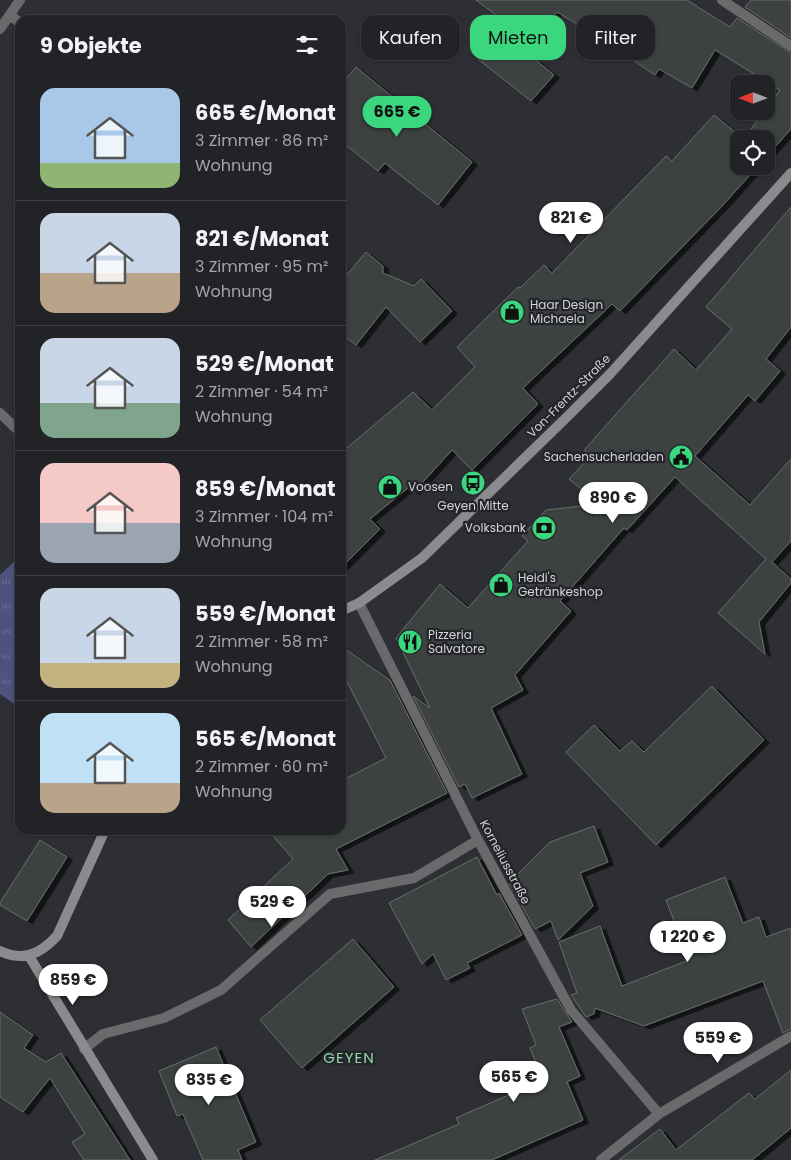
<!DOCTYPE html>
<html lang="de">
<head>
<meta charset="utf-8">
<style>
  :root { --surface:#222327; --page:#2a2b2f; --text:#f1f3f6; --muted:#a2a4a7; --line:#3f4044; --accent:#3ad77f }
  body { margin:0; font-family:Poppins,sans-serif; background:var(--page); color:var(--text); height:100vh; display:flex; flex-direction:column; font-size:19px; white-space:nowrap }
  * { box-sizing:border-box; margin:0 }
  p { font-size:16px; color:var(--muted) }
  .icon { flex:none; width:28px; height:28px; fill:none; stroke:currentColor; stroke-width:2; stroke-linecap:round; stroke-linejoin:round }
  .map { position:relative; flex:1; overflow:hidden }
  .sheet { position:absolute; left:15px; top:15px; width:331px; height:820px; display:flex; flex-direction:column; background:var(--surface); border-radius:15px; box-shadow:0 1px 4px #0004,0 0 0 1px var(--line) }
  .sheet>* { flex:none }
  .top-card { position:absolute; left:361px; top:15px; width:354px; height:45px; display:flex; gap:10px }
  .needle { width:32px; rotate:270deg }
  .controls { position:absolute; left:730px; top:75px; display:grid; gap:10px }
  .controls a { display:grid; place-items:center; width:45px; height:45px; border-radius:10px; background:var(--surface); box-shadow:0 1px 4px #0004,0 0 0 1px var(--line); font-size:25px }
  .price { position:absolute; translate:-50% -42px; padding:0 11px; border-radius:18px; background:#fff; color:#222; font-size:16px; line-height:32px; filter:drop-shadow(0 1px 2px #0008) }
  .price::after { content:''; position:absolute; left:50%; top:30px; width:15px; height:11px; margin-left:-8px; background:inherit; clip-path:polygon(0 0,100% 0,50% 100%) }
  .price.on { background:var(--accent); color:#111 }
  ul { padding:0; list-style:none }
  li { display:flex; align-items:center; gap:15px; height:125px; padding:0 25px }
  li+li { border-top:1px solid var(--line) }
  li span { display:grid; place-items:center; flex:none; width:140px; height:100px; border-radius:15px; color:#555 }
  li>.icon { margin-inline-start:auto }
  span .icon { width:60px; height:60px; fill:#fffc; stroke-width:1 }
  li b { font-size:21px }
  h2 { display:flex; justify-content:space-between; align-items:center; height:60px; padding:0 25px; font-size:21px }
  .tag { padding:0 18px; border-radius:15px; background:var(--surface); box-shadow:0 1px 4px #0004,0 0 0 1px var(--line); font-size:18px; line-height:45px }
  .tag.on { background:var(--accent); color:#111 }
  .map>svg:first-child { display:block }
  .park { fill:url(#park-tufts) }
  .building { fill:#3e433f; stroke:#686d69; filter:url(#shadow) }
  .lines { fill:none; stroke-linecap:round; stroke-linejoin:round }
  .street { stroke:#6a6a6c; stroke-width:10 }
  .secondary { stroke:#8a8b8e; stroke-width:10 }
  .labels { text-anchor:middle; stroke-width:4.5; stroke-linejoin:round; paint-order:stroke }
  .poi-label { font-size:12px; fill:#d3d4d7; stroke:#24252a; text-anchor:start }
  .street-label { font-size:12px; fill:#d3d4d7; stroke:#24252a }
  .quarter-label { font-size:15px; letter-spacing:1px; fill:#90d7a5; stroke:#24252a }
</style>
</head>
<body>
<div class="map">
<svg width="791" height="1160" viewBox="0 0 791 1160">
  <defs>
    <pattern id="park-tufts" width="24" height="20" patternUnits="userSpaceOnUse" patternTransform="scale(1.25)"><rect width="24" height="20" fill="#4c537e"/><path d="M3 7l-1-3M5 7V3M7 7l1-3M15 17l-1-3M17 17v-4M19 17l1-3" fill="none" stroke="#656b90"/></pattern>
    <filter id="shadow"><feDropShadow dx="5.5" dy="3" stdDeviation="0" flood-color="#0009"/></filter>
  </defs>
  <rect width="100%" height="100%" fill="#2e2f34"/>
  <path class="park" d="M20 556V708L0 694V575Z"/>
  <path class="building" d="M476 0H687L730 27 737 18 791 53V129L766 157V139H739V166H758L724 204 620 311 612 304 523 388 538 404 472 470 452 450 414 492 409 487 370 519 380 529 341 568V453L413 392 432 410 475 367 457 347 518 287 520 288 544 265 552 273 666 156 672 161 714 115 744 139 764 111H766L780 90 715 50 692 88 659 69 655 75 602 39 557 12 526 52 554 75 531 101 479 60 507 23Z
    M751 0H791V38L745 7Z
    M356 67 472 162 438 205 385 163 378 171 341 141V85Z
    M791 207V327L766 359 780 371 755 401 748 395 695 456 750 505 791 459V541L772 562 791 579V583L759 622 765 654 718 613 766 559 675 477 627 530 624 528 560 601 571 611 515 675 523 690 491 708 522 774 472 798 465 784 459 787 413 696 430 708 396 638 440 584 468 608 528 541 522 536 546 510 599 504 569 479 586 461 585 449 674 349 696 370 732 329 706 307Z
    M366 252 383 266V273L414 286 421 279 452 311 420 342 386 307 356 345 341 333V282Z
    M341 646 390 680 447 793 336 849 348 870 328 874 251 947 228 920 293 859 268 830H341V781L386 758 341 670Z
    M712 686 764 740 656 845 566 752 594 725 620 751 632 741 644 752Z
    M594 826 608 862 580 873 593 906 558 940 551 921 535 929 509 883 550 842Z
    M40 840 67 857 27 921 0 905V903Z
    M477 857 497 895 499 893 522 935 467 963 470 968 446 980 433 954 422 964 389 903Z
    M725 877 743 923 759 917 766 937 791 928V1029L783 1033 763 981 644 1026 595 1008 594 1014 586 1017 571 995 577 993 559 942 600 926 622 986 689 960 666 900Z
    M353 939 394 987 302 1068 260 1020Z
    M557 999 572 1022 559 1027 580 1076 567 1082 583 1120 492 1160H375L459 1124 456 1118 543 1080 530 1048 536 1045 522 1009Z
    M0 1012 33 1035 24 1048 46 1062 61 1053 130 1160H84L72 1142 85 1134 50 1078 23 1112 0 1097Z
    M216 1047 256 1142 238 1150 242 1160H203L183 1114 177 1116 159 1071Z
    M791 1070V1128L752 1160H619L660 1129 676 1150 749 1093 755 1099Z"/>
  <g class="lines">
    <path class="street" d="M722 0 791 46
      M10 15 20 23
      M0 29 20 0
      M0 413 20 432
      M359 603 478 840 571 1010 659 1114
      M84 1049 103 1034 164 1018 221 990 330 894 414 878 478 840
      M601 1160 659 1114 791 1036"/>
    <path class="secondary" d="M341 611 359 603 422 558 569 415 610 374 791 173
      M0 951C24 962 40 954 57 936L105 830
      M29 956 153 1160"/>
  </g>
  <defs>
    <symbol id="shop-disc" viewBox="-11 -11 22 22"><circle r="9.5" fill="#3ad77f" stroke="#24252a"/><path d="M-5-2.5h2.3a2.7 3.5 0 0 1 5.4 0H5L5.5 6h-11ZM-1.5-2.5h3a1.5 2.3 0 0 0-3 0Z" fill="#111"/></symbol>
    <symbol id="civic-disc" viewBox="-11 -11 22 22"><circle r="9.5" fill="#3ad77f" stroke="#24252a"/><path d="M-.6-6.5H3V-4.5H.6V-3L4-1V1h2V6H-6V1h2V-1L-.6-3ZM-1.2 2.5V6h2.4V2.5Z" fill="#111"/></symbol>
    <symbol id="bus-disc" viewBox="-11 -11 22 22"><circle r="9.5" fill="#3ad77f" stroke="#24252a"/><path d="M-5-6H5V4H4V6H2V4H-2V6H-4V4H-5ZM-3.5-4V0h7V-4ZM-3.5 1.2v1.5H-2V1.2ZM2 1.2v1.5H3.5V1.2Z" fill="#111"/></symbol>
    <symbol id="bank-disc" viewBox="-11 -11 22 22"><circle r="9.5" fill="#3ad77f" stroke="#24252a"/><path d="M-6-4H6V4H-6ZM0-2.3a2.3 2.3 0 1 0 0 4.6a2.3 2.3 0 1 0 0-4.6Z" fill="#111"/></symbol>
    <symbol id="restaurant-disc" viewBox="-11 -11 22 22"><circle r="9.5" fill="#3ad77f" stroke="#24252a"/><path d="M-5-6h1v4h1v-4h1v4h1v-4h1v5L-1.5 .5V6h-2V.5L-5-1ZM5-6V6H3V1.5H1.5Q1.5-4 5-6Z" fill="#111"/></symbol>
  </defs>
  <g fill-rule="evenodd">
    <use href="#shop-disc" x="498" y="298" width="28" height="28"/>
    <use href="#civic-disc" x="667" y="443" width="28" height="28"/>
    <use href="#bus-disc" x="459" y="469" width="28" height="28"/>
    <use href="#shop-disc" x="376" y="473" width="28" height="28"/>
    <use href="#bank-disc" x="530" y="514" width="28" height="28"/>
    <use href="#shop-disc" x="487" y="571" width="28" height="28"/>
    <use href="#restaurant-disc" x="396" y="628" width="28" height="28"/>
  </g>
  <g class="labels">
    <g class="poi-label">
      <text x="530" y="309">Haar Design<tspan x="530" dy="14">Michaela</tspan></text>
      <text x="664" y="461" text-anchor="end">Sachensucherladen</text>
      <text x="408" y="491">Voosen</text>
      <text x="473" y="510" text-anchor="middle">Geyen Mitte</text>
      <text x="526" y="532" text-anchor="end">Volksbank</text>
      <text x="518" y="582">Heidi's<tspan x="518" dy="14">Getränkeshop</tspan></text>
      <text x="428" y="639">Pizzeria<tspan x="428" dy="14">Salvatore</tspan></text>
    </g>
    <g class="street-label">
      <text transform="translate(569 396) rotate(-45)" y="4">Von-Frentz-Straße</text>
      <text transform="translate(505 862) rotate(62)" y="4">Korneliusstraße</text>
    </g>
    <g class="quarter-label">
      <text x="349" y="1063">GEYEN</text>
    </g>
  </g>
</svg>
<div class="controls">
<a><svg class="needle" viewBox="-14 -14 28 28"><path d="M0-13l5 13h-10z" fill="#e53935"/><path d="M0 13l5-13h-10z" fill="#a2a4a7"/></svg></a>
<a><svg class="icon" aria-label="locate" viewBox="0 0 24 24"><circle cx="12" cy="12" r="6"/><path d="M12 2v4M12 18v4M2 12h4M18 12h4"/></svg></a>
</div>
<b class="price on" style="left:397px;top:138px">665 €</b>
<b class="price" style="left:571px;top:244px">821 €</b>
<b class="price" style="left:613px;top:524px">890 €</b>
<b class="price" style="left:272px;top:928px">529 €</b>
<b class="price" style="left:688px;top:963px">1 220 €</b>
<b class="price" style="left:73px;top:1006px">859 €</b>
<b class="price" style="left:718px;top:1064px">559 €</b>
<b class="price" style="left:514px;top:1103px">565 €</b>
<b class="price" style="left:209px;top:1106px">835 €</b>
<div class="top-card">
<a class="tag">Kaufen</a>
<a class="tag on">Mieten</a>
<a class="tag">Filter</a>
</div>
<section class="sheet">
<h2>9 Objekte<svg class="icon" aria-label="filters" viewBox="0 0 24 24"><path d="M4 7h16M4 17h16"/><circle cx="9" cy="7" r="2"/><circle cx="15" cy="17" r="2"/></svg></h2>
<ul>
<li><span style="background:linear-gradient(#a9c7e8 75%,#8fb573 0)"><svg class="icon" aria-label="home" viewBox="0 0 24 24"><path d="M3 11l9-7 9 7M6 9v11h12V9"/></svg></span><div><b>665 €/Monat</b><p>3 Zimmer · 86 m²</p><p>Wohnung</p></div></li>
<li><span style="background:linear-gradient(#c9d6e8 60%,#b9a48a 0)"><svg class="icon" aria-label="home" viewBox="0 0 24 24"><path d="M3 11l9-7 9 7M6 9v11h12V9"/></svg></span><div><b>821 €/Monat</b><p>3 Zimmer · 95 m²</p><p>Wohnung</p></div></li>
<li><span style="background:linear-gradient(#c9d6e8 65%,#7fa58c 0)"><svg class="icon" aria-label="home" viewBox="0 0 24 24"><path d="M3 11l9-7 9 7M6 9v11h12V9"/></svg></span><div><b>529 €/Monat</b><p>2 Zimmer · 54 m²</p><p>Wohnung</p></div></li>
<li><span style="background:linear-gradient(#f6c9c9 60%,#9aa5b1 0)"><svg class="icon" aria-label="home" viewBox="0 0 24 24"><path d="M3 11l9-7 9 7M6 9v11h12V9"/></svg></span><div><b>859 €/Monat</b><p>3 Zimmer · 104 m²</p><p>Wohnung</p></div></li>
<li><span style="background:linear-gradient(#c9d6e8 75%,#c2b280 0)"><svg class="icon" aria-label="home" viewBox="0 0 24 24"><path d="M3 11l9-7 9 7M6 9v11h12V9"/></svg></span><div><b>559 €/Monat</b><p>2 Zimmer · 58 m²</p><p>Wohnung</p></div></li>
<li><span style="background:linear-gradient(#bfe0f5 70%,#b9a48a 0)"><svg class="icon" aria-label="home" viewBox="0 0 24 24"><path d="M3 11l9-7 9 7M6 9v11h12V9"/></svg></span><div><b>565 €/Monat</b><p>2 Zimmer · 60 m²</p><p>Wohnung</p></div></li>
</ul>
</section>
</div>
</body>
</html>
